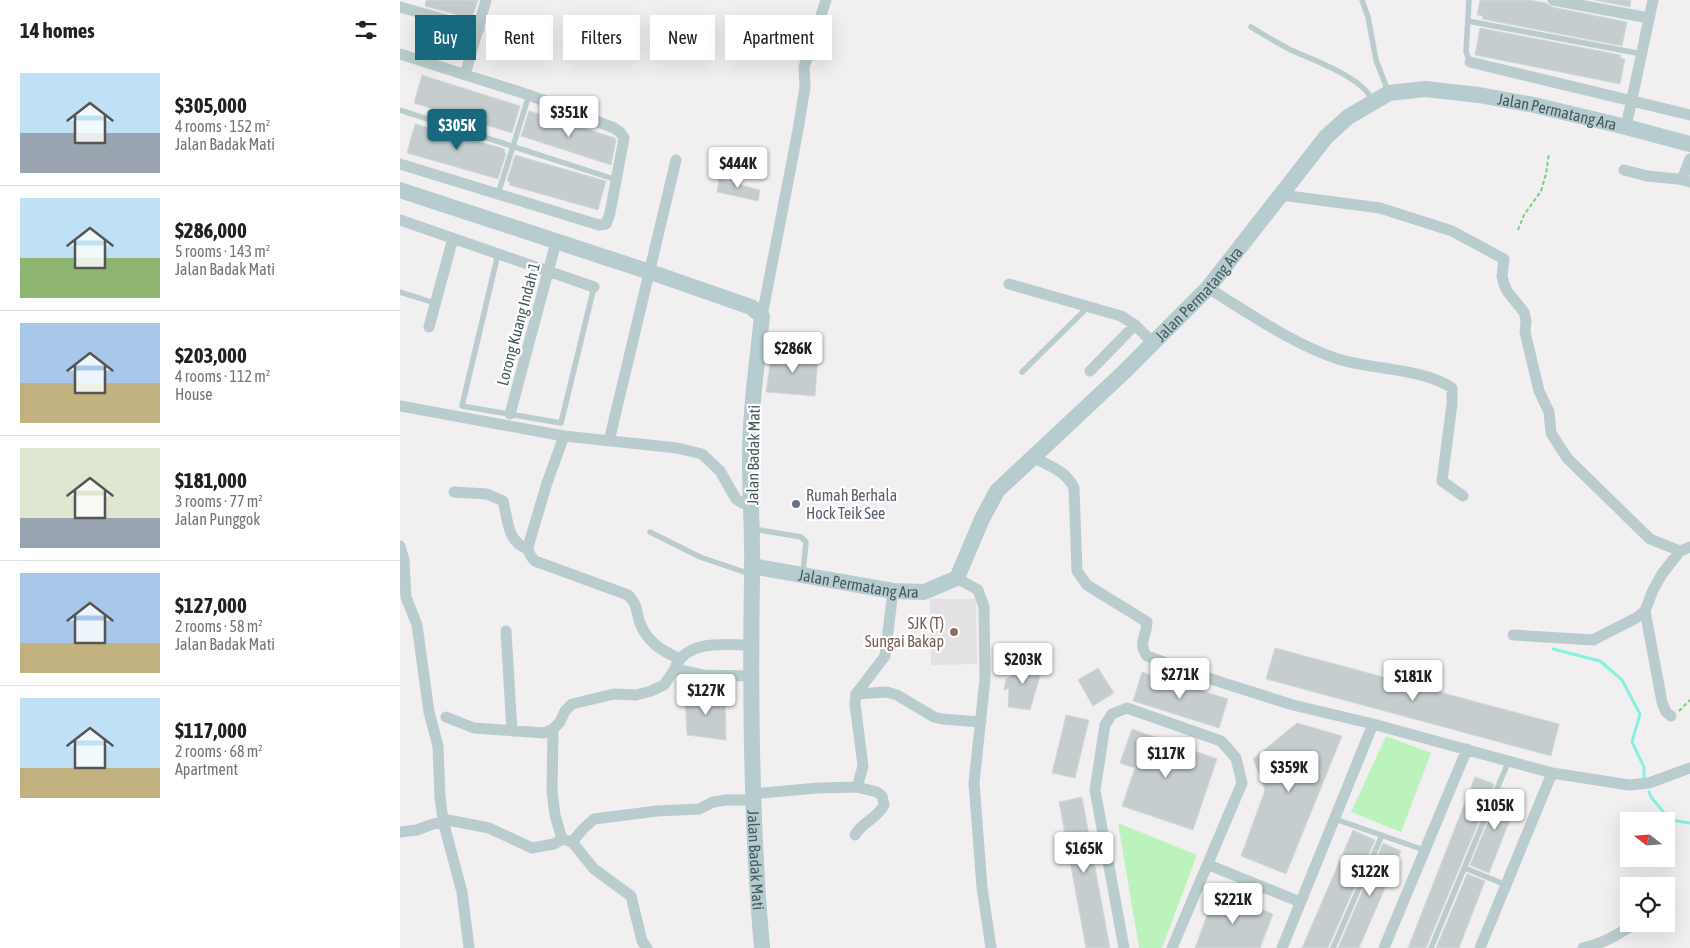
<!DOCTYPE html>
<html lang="en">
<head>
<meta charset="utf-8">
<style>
  :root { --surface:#fff; --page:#f6f6f6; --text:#202124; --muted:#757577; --line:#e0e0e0; --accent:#18697e }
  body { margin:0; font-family:"Asap Condensed",sans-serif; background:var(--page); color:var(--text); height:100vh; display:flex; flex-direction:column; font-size:19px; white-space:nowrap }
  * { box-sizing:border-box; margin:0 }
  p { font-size:16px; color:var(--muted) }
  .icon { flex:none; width:28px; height:28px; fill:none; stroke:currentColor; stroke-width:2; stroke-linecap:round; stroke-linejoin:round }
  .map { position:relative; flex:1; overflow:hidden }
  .panel { display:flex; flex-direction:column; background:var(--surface); width:400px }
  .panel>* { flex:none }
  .top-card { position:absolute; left:15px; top:15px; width:475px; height:45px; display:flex; gap:10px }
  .needle { width:32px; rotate:287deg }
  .fabs { position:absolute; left:1220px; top:812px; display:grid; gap:10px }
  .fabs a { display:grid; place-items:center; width:55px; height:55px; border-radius:0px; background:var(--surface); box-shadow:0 5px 20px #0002; font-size:25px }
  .price { position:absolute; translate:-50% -42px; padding:0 11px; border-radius:5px; background:#fff; color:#222; font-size:16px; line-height:32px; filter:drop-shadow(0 1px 2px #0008) }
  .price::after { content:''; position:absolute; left:50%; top:30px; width:15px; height:11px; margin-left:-8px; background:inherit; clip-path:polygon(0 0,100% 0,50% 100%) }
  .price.selected { background:var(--accent); color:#fff }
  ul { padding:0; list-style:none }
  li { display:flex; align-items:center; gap:15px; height:125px; padding:0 20px }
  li+li { border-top:1px solid var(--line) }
  li span { display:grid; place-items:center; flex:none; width:140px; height:100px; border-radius:0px; color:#555 }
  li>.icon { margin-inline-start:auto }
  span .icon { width:60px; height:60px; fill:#fffc; stroke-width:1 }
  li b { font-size:21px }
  h2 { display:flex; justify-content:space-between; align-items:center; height:60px; padding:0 20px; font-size:21px }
  .tag { padding:0 18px; border-radius:0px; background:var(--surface); box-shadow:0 5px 20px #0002; font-size:18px; line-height:45px }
  .tag.selected { background:var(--accent); color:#fff }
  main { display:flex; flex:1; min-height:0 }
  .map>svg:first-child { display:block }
  .education { fill:#e3e1e3 }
  .park { fill:#bcf2bc }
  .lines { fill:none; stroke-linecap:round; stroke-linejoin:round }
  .stream { stroke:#87f1df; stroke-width:3 }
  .building { fill:#c6cdcf; stroke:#d3d9db }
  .path { stroke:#72d27f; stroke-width:2; stroke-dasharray:4 2.5; stroke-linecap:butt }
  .lane { stroke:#bacccd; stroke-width:5.5 }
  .street { stroke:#bacccd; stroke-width:11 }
  .secondary { stroke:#b7cccf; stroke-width:16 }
  .worship-dot { fill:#6b7280; stroke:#fff; stroke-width:2 }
  .education-dot { fill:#8d6e63; stroke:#fff; stroke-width:2 }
  .labels { text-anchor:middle; stroke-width:4.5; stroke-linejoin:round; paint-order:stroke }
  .street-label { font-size:16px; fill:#465c5e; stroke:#fff }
  .worship-label { font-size:16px; fill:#5b616d; stroke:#fff; text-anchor:start }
  .education-label { font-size:16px; fill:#785e54; stroke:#fff; text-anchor:end }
</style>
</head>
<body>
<main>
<section class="panel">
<h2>14 homes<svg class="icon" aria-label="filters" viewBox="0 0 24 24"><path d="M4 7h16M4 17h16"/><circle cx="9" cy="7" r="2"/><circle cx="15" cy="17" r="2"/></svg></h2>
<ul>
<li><span style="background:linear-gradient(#bfe0f5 60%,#9aa5b1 0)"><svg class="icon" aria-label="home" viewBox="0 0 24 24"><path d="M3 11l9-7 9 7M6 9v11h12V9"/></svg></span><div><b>$305,000</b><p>4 rooms · 152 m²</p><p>Jalan Badak Mati</p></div></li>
<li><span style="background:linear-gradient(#bfe0f5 60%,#8fb573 0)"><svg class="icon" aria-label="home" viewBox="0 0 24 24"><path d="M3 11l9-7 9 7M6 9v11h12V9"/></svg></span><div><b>$286,000</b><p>5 rooms · 143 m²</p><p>Jalan Badak Mati</p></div></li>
<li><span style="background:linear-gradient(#a9c7e8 60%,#c2b280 0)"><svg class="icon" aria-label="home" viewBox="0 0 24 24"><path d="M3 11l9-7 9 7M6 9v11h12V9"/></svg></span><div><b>$203,000</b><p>4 rooms · 112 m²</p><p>House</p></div></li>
<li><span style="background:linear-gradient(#dfe7d0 70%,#9aa5b1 0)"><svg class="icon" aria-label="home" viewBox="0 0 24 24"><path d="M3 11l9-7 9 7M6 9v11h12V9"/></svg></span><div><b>$181,000</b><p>3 rooms · 77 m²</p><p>Jalan Punggok</p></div></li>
<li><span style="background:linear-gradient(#a9c7e8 70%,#c2b280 0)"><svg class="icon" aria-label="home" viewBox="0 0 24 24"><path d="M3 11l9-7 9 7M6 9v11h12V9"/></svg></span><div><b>$127,000</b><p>2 rooms · 58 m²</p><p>Jalan Badak Mati</p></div></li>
<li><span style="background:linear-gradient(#bfe0f5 70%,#c2b280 0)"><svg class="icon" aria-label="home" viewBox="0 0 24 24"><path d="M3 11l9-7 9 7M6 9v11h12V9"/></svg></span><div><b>$117,000</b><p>2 rooms · 68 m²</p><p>Apartment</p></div></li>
</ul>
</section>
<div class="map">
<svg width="1290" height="948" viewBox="0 0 1290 948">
  <rect width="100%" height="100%" fill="#f2eff0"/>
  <path class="education" d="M530 599H576L577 664 531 665Z"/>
  <path class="park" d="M986 736 1031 753 1001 832 951 812Z
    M718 823 797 855 762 948H739Z"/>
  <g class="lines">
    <path class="stream" d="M1153 649 1200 661 1222 680 1240 714 1232 742 1244 767V778
      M1249 792 1251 797 1270 820 1290 823"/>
  </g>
  <path class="building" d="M26 0H78L72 19 25 6Z
    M1080 0H1130L1146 3 1152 7 1227 22 1222 46 1082 19 1083 16 1077 15Z
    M1194 0H1231L1230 7Z
    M20 20 69 34 63 54 15 40Z
    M1080 28 1221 55 1220 58 1225 59 1220 84 1075 55Z
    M22 75 120 106 112 133 14 103Z
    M129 111 215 138 216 140 211 165 121 136Z
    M15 124 105 149 104 152 106 153 98 179 7 153Z
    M115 155 206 181 198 210 109 185 110 182 107 181Z
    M331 174 341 177V185L360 190 358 201 317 192 319 179 330 181Z
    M372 352 418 357 415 396 366 392Z
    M875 648 1159 724 1151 756 866 679Z
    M613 662H630L642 669 630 710 608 707 609 688 604 690 606 679 611 676Z
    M698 668 714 693 693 706 678 680Z
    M742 672 828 699 819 728 733 701Z
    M325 695 326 740 287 735 285 696Z
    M666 715 689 720 675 778 652 773Z
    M897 723 942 736 886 874 841 856 865 790 853 759Z
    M732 729 817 759 793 830 722 806 735 768 720 763Z
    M1075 777 1092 783 1094 785 1026 948H1008Z
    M1102 788 1120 794 1089 873 1070 865Z
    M682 797 710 948H686L659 802Z
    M953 830 975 840 928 948H902Z
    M983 843 1001 851 959 948H938Z
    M1067 874 1085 881 1059 948H1036Z
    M816 891 873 914 860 948H795Z"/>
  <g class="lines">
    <path class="path" d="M1118 230 1124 215 1141 191 1146 174 1149 153
      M1279 711 1290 700"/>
    <path class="lane" d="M962 0 968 17 976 60 988 91
      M1069 0 1066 52 1070 62
      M1068 21 1242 54
      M851 27C864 35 877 43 891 50 911 59 964 78 972 100
      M0 110 217 180
      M98 194 129 95
      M98 254 62 406 161 423 194 287
      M0 292 35 303
      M622 372 688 307
      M353 529 401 537 406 542 403 573
      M250 532 300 557 350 574
      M935 819 1024 850
      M1065 868 1106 885
      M933 948 982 835
      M1031 948 1109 760"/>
    <path class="street" d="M1153 0 1249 18
      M0 7 79 29
      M0 54 129 95 214 128 220 132 224 138 210 213 206 224 199 225 0 164
      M1070 62 1290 115
      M65 75 86 0
      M1226 127 1253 0
      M1224 170 1247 176 1278 179 1290 182
      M1282 180 1290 159
      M881 195 980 208 1052 231 1104 259 1102 276 1104 284 1107 291 1124 312 1126 321 1125 332 1139 391 1149 412 1151 433 1167 458 1250 539 1280 551
      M0 220 194 287
      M609 284 721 316 735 325 753 343
      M808 288C849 313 892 344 938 359 973 370 1022 368 1052 388V404L1042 481 1063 496
      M362 316 398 130 405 87 404 67 426 0
      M29 327 53 238
      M690 371 735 325
      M0 406 164 436
      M110 414 156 242
      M209 441 276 160
      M634 458C649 465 667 472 674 488L677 571 687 585 747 622C747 636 737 643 747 656L817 681 893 705 973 724 1152 773 1080 948
      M54 492 87 494 103 501C108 520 107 541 127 549
      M0 546 4 560 6 597 17 625 29 712 38 746 40 797 43 821 62 892 69 948
      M557 578 578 590 584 607 585 679 574 783 582 887 591 948
      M106 631 112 731
      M1113 635 1193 640 1236 618 1245 611
      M280 659C262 651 247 642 240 623 235 610 239 606 228 595L135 561C128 554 127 549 130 540L147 483 164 436 277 448 302 454 320 471 336 499 342 503 351 505
      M276 665C290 639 326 645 350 645
      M456 694 487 692 497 695 534 717 542 719 581 722
      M1271 716 1266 712 1262 702 1245 611 1253 590 1262 574 1280 551 1290 547
      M46 717 74 728 144 733 153 729 160 722 165 711 172 704 214 694 236 695 251 691 264 685 275 669 303 675 351 676
      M153 729 152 791 155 815 162 839 172 842 194 869 231 896 242 941 247 948
      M1152 773 1229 785 1249 783 1290 768
      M457 787 463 766 455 704 456 694 485 656 493 591
      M0 832 17 830 30 825 48 820 89 828 132 848 154 844 162 839
      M172 842 183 829 194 819 257 811 299 809 313 802 326 800H348L361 793 418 788 457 787 477 792 482 796 484 805C477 819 462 822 455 835
      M809 865 900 902
      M724 948 695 790 705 725 712 714 727 708 821 741 836 758 842 783 772 948
      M882 948 973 724
      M984 948 1067 749
      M1183 948C1202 944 1217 935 1233 925"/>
    <g class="secondary">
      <path id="s1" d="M0 190 259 275 351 307 362 316C357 364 350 412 350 460 350 499 353 538 352 577 350 700 351 825 362 948"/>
      <path id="s2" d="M352 566 493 591 524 592 557 578 582 519 597 491 724 372 808 288 926 137 948 117 989 93 1025 89 1079 95 1134 105 1226 127 1290 144"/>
    </g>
  </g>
  <circle class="worship-dot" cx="396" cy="504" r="5"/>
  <circle class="education-dot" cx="554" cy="632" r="5"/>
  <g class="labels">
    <g class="street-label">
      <text dy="6" stroke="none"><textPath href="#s2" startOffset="1038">Jalan Permatang Ara</textPath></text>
      <text dy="6" stroke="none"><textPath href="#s2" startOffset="588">Jalan Permatang Ara</textPath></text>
      <text transform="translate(118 324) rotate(-75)" y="6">Lorong Kuang Indah 1</text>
      <text transform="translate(353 455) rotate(-89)" y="6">Jalan Badak Mati</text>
      <text dy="6" stroke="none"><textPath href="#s2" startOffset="108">Jalan Permatang Ara</textPath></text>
      <text dy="6" stroke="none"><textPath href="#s1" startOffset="929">Jalan Badak Mati</textPath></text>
    </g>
    <g class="worship-label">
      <text x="406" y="501">Rumah Berhala<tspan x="406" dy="18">Hock Teik See</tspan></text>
    </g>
    <g class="education-label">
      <text x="544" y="629">SJK (T)<tspan x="544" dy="18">Sungai Bakap</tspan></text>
    </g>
  </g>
</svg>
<div class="fabs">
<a><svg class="needle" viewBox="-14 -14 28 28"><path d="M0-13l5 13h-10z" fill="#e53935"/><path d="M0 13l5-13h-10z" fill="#757577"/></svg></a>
<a><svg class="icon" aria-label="locate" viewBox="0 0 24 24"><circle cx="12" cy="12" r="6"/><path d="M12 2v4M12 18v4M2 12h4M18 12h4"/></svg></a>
</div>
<b class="price" style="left:169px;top:138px">$351K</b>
<b class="price selected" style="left:57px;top:151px">$305K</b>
<b class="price" style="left:338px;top:189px">$444K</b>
<b class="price" style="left:393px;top:374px">$286K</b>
<b class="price" style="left:623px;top:685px">$203K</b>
<b class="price" style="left:780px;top:700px">$271K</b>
<b class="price" style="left:1013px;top:702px">$181K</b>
<b class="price" style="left:306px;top:716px">$127K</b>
<b class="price" style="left:766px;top:779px">$117K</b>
<b class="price" style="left:889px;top:793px">$359K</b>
<b class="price" style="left:1095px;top:831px">$105K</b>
<b class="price" style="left:684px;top:874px">$165K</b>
<b class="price" style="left:970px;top:897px">$122K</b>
<b class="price" style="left:833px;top:925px">$221K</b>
<div class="top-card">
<a class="tag selected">Buy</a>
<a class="tag">Rent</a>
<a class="tag">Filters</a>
<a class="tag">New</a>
<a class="tag">Apartment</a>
</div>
</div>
</main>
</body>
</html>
